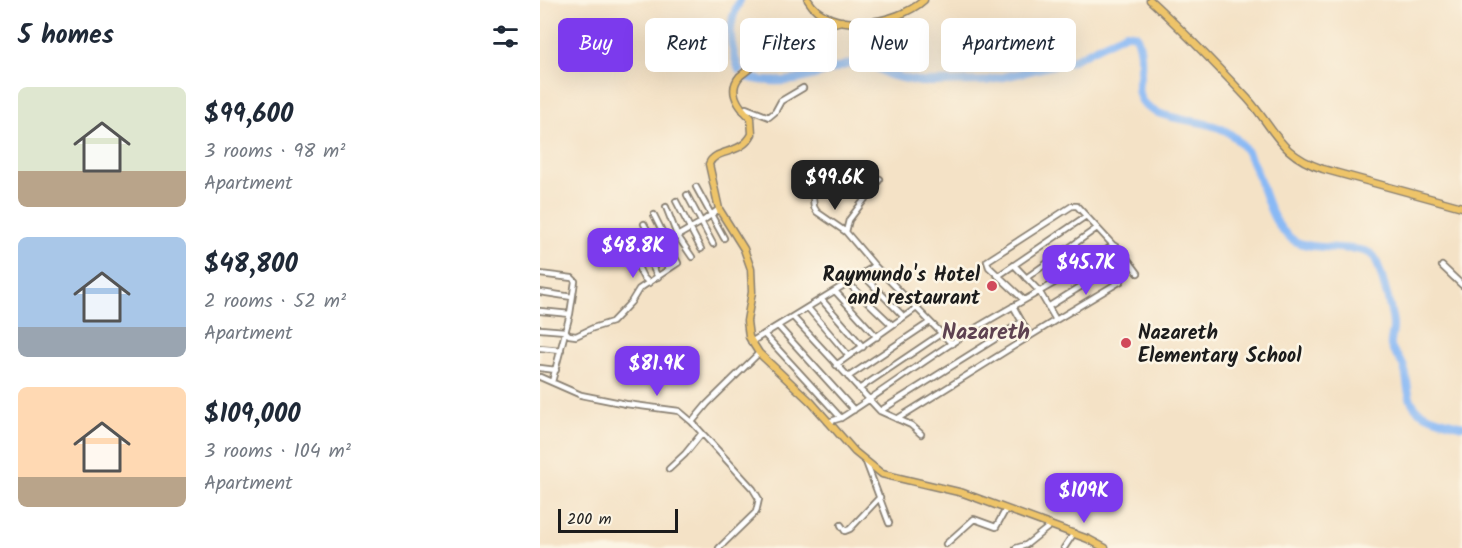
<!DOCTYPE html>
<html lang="en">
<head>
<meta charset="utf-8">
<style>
  :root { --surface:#fff; --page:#f2f2f3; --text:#1f2937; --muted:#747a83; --accent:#7c3aed }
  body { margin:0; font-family:Kalam,sans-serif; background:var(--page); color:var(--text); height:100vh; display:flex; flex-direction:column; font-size:22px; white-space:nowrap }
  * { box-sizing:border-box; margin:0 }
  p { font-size:20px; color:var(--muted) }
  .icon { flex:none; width:33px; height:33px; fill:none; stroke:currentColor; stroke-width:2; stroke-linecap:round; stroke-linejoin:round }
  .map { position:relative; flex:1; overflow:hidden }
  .drawer { display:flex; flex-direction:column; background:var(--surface); width:540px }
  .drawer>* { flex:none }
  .banner { position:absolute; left:18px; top:18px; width:570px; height:54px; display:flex; gap:12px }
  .scale { position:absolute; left:18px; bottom:15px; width:120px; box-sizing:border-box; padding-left:6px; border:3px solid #1c1c1c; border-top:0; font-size:16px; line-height:21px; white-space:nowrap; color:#1c1c1c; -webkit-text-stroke:4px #fcf5e5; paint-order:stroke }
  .price { position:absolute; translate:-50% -51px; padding:0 14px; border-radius:12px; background:var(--accent); color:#fff; font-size:20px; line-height:39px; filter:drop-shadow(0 2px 3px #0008) }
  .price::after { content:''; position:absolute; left:50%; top:36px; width:18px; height:14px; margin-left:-9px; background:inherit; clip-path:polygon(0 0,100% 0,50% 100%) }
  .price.on { background:#222; color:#fff }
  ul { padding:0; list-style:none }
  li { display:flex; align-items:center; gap:18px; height:150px; padding:0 18px }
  li span { display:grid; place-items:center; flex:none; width:168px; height:120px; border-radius:9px; color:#555 }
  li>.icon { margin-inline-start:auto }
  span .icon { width:72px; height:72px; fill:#fffc; stroke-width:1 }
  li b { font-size:26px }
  h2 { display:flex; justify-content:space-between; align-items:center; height:72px; padding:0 18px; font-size:26px }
  .pill { padding:0 21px; border-radius:9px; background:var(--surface); box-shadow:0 6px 24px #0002; font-size:21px; line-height:54px }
  .pill.on { background:var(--accent); color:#fff }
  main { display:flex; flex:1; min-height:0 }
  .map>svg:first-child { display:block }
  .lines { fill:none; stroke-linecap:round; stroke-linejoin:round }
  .river { stroke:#89b9f5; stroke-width:8 }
  .minor-casing { stroke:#887f71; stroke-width:8 }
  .major-casing { stroke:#887f71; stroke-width:9 }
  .minor { stroke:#fff; stroke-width:4.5 }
  .major { stroke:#eec469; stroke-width:6 }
  .poi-dot { fill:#d1495b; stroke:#fcf5e5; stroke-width:2 }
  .labels { text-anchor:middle; stroke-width:5; stroke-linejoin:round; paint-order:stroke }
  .poi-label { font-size:20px; font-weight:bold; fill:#1c1c1c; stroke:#fcf5e5; text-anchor:end }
  .quarter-label { font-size:22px; font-weight:bold; fill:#5e4251; stroke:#fcf5e5 }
</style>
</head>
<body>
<main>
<section class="drawer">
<h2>5 homes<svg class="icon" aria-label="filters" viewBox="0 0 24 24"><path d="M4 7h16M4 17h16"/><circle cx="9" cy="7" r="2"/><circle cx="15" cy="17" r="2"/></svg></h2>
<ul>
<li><span style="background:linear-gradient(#dfe7d0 70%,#b9a48a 0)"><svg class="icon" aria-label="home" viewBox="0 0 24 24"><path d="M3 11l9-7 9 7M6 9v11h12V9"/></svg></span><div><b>$99,600</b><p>3 rooms · 98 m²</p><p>Apartment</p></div></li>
<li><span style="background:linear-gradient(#a9c7e8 75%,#9aa5b1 0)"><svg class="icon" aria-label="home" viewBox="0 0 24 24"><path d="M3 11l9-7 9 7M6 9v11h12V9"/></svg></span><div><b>$48,800</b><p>2 rooms · 52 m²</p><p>Apartment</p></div></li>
<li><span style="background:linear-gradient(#ffd9b3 75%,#b9a48a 0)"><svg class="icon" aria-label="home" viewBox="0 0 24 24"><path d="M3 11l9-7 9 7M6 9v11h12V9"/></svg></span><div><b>$109,000</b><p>3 rooms · 104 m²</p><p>Apartment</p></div></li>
</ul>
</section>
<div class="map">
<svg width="922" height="548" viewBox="0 0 922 548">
  <rect width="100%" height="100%" fill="#fcf5e5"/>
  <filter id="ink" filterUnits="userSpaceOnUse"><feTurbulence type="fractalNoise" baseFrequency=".0167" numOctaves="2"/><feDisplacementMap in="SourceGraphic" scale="12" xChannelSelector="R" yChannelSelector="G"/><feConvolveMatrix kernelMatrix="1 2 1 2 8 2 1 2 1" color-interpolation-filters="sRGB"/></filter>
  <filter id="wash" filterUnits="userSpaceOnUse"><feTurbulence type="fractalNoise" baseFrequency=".008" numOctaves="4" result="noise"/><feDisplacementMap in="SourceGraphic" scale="24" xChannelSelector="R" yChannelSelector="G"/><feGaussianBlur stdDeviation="1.35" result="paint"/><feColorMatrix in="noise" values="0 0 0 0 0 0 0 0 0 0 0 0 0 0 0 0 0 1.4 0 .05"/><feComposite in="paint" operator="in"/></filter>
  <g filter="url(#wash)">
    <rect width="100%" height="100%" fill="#f4e2c6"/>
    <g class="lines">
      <path class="river" d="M199 70C190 44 186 26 200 0
        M206 77C250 89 275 74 315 62L325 61 349 75 381 82 446 81 529 62 586 33 596 35C601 46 602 58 601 70 600 81 595 90 602 101 616 123 666 117 689 133 726 158 719 217 753 240 773 253 826 242 835 258 840 269 854 316 853 328 853 334 850 340 851 346 853 353 860 359 863 365 870 381 864 398 879 411 890 419 909 422 922 426"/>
    </g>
  </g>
  <g filter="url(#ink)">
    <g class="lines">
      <defs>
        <path id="minor" d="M203 111 206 108 229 117 235 112 241 101 263 88
          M156 187 184 238
          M147 195 173 244
          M273 198 274 207 277 212 306 232
          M136 201 161 249
          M126 207 137 235 152 257
          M104 224 129 269
          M95 234 118 277
          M87 244 103 277 109 283
          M573 245 581 250 598 273
          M95 260 160 223 179 209
          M474 265 499 291 516 320 490 336
          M335 266 306 232 309 220 340 179
          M902 266 922 285
          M0 274 32 278 35 281 30 314 12 382
          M322 274 363 316
          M458 276 546 216
          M486 278 557 228
          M308 283 352 325
          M295 291 337 337
          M0 292 32 297
          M281 299 323 347
          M508 307 572 267
          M268 308 308 355
          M0 311 30 314
          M253 317 340 411 371 425 381 434
          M516 320 581 281 582 278 562 253
          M238 326 314 410
          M0 329 25 331 29 335 36 336 53 328 72 322 91 302 99 289 138 263 114 215
          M224 334 301 418
          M211 342 335 266 412 344
          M0 348 21 350
          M296 365 378 307
          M0 368 16 370
          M0 377 41 395 86 404 139 411 152 422 167 404 219 353
          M308 377 390 322
          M319 389 402 333
          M340 411 482 322
          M357 419 490 336 473 306
          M152 422 213 489 219 499 216 512 179 548
          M288 422 301 418C345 390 387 358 431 331 478 302 529 278 573 245L537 206H532L447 261 449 267 484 300
          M326 462 349 523
          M129 469 145 454 162 433
          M301 525 305 531 310 529 340 497
          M406 544 434 519 456 527 466 509
          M476 548 486 545 511 525
          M524 548 534 533"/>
        <path id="major" d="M268 0C289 36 358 24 384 0
          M610 0C644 31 676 65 707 98 735 129 739 155 783 169L922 207
          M302 21 261 31 251 36 200 76C187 91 198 106 211 118L212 134C201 156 175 148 169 164L179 209 204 249 211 269 212 292 207 321 209 337 219 353 271 402 315 452 342 474 423 493 548 539 565 548"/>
      </defs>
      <use href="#minor" class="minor-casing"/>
      <use href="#major" class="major-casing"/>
      <use href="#minor" class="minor"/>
      <use href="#major" class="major"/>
    </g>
  </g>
  <g class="poi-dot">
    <circle cx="452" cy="286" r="6"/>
    <circle cx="586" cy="343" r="6"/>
  </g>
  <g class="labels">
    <g class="poi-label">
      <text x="440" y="281">Raymundo's Hotel<tspan x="440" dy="23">and restaurant</tspan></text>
      <text x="598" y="339" text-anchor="start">Nazareth<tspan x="598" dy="23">Elementary School</tspan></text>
    </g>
    <g class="quarter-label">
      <text x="446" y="339">Nazareth</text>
    </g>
  </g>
</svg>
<div class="scale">200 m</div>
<b class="price on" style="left:295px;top:211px">$99.6K</b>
<b class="price" style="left:93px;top:279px">$48.8K</b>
<b class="price" style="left:546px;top:296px">$45.7K</b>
<b class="price" style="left:117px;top:397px">$81.9K</b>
<b class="price" style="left:544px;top:524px">$109K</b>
<div class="banner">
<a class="pill on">Buy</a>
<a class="pill">Rent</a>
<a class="pill">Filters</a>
<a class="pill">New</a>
<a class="pill">Apartment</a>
</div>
</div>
</main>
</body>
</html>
